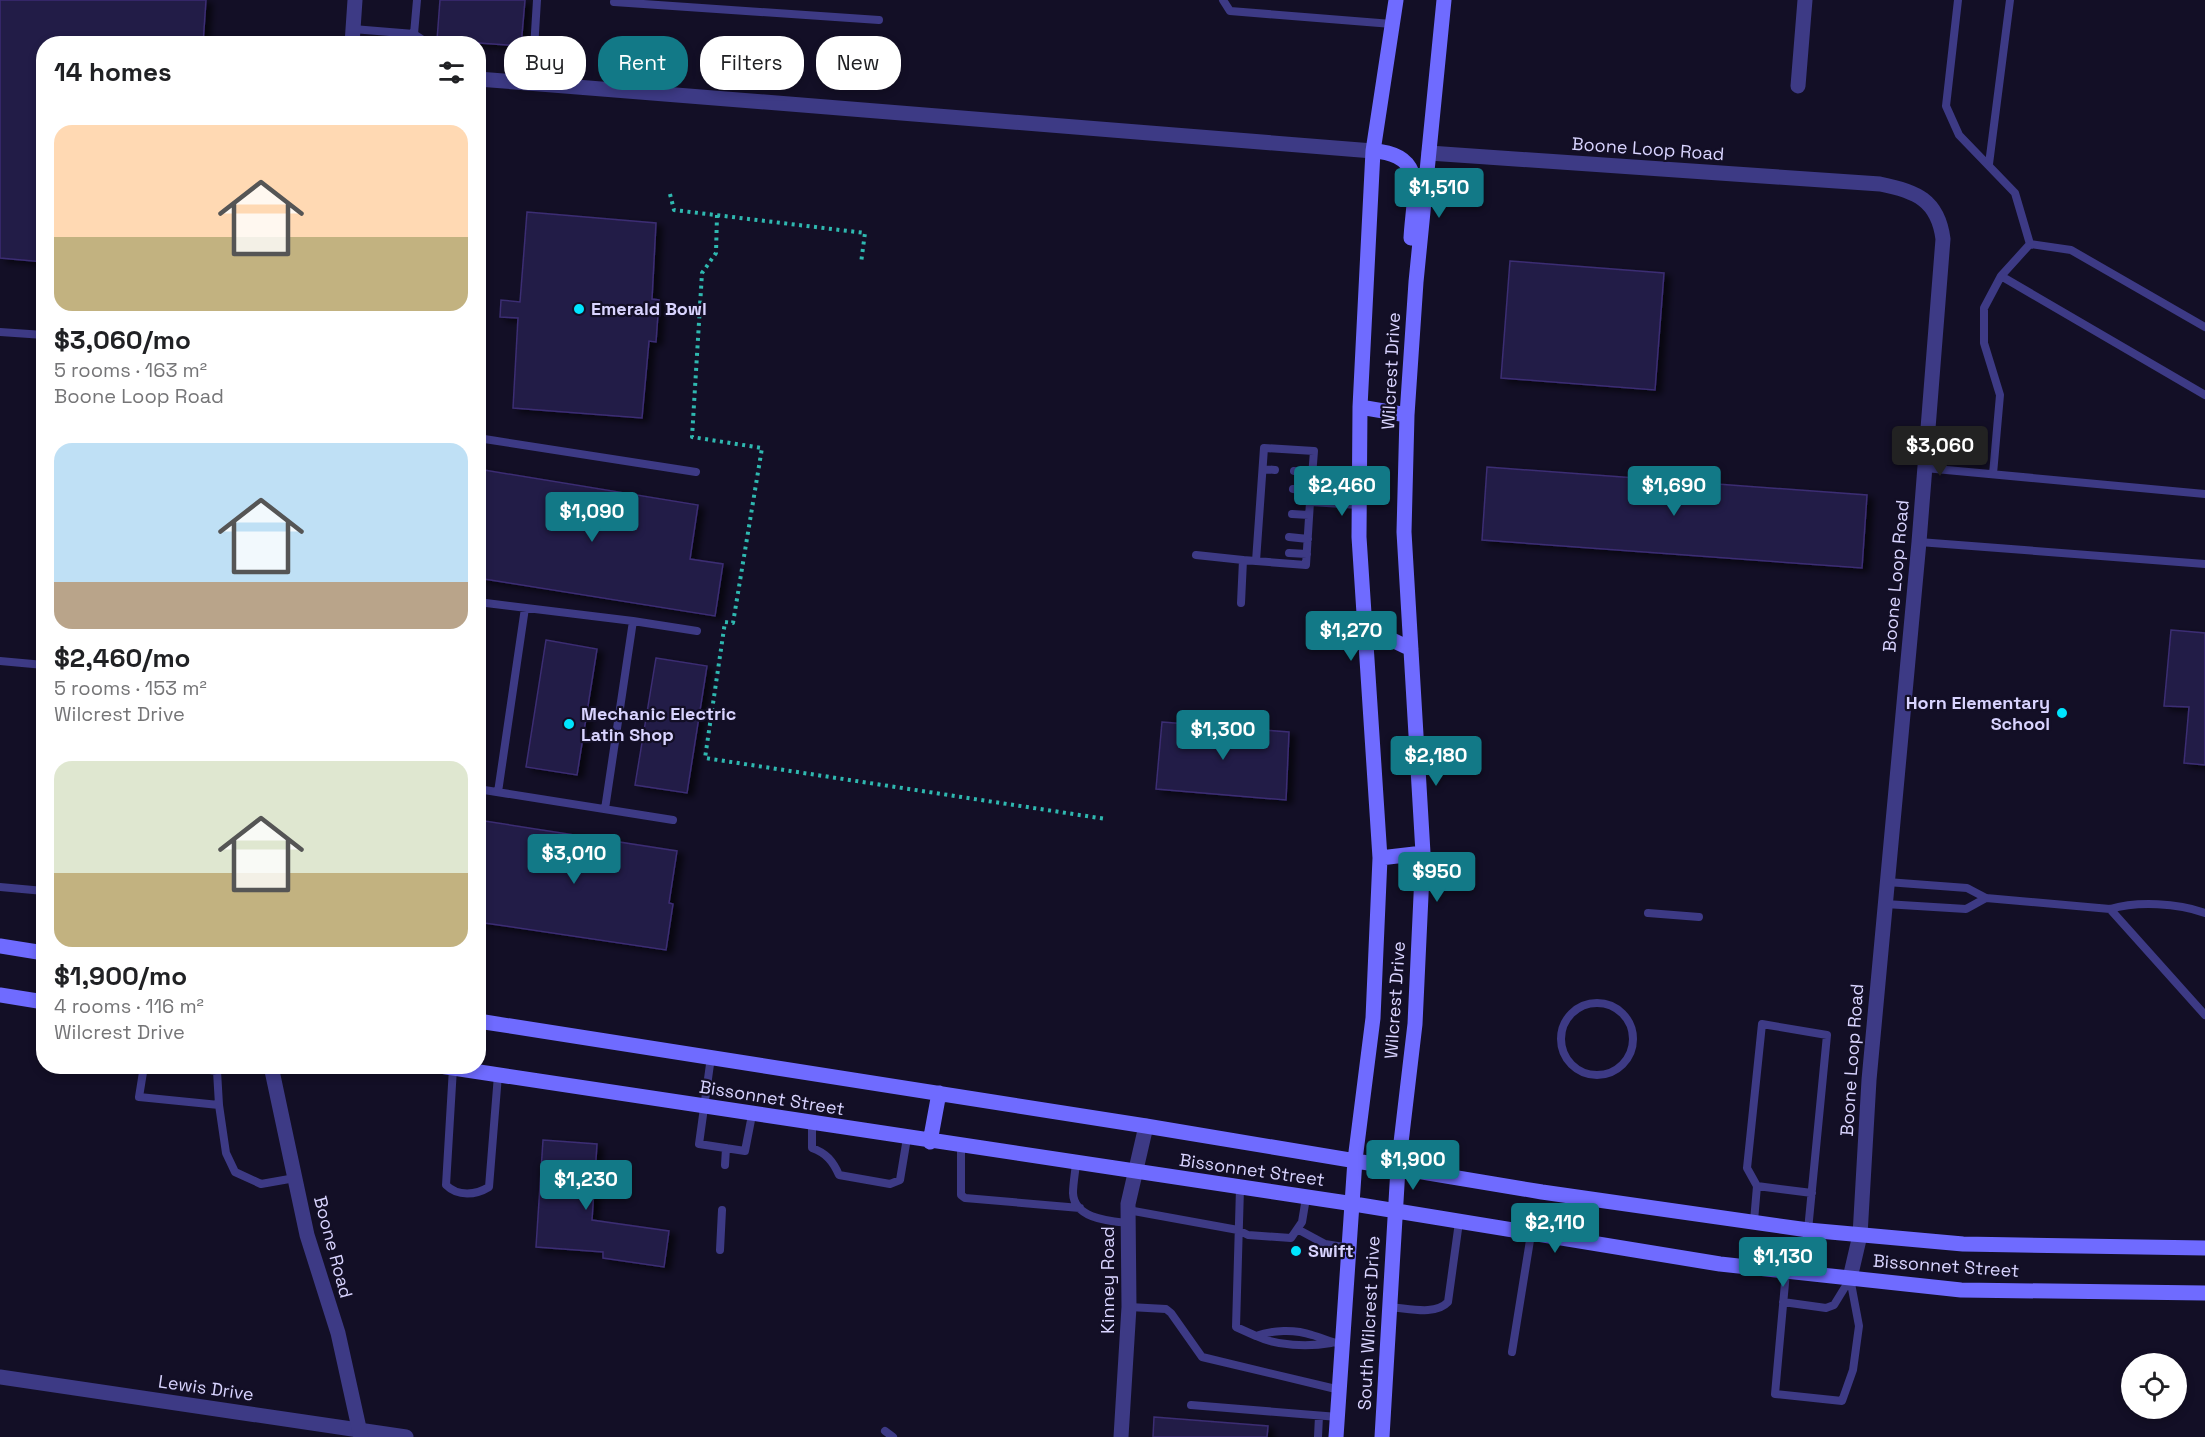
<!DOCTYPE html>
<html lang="en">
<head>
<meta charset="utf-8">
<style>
  :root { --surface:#fff; --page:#f2f2f2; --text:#202124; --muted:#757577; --accent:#127987 }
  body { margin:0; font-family:"Space Grotesk",sans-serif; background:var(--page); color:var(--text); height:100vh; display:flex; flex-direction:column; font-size:22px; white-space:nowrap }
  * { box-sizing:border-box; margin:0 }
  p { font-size:20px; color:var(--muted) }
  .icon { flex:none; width:33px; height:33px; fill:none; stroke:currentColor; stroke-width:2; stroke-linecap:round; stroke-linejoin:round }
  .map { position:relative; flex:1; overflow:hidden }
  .panel { position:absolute; left:36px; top:36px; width:450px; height:1038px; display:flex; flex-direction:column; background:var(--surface); border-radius:24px; box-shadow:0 3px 9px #0003 }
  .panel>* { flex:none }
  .banner { position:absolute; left:504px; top:36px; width:570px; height:54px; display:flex; gap:12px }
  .tools { position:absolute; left:2121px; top:1353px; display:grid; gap:12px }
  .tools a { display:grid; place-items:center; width:66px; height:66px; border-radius:50%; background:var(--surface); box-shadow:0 3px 9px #0003; font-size:30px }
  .price { position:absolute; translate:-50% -51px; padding:0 14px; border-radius:6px; background:var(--accent); color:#fff; font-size:20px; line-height:39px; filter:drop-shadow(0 2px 3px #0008) }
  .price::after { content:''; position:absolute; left:50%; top:36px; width:18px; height:14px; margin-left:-9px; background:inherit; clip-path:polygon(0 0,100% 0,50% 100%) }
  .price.selected { background:#222; color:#fff }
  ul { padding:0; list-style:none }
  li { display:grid; align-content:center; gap:12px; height:318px; padding:0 18px }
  li span { display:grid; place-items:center; height:186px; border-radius:18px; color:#555 }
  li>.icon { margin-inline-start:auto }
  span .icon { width:108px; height:108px; fill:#fffc; stroke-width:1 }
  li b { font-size:26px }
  h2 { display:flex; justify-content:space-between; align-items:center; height:72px; padding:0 18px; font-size:26px }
  .chip { padding:0 21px; border-radius:24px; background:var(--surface); box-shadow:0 3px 9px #0003; font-size:21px; line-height:54px }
  .chip.selected { background:var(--accent); color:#fff }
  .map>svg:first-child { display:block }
  .building { fill:#241b47; stroke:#3b2d73; stroke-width:1.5; filter:url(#shadow) }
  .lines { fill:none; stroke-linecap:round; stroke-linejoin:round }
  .path { stroke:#2fb8b0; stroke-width:4; stroke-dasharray:3 4.5; stroke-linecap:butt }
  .service { stroke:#3d3a85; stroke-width:8 }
  .minor { stroke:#3d3a85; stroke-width:15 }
  .tertiary { stroke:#3d3a85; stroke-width:15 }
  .secondary { stroke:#6f6bff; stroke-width:15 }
  .poi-dot { fill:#00e5ff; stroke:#130f26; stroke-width:2 }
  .labels { text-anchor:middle; stroke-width:4.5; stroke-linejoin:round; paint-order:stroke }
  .street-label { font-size:18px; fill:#d9d4ff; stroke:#130f26 }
  .poi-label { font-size:18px; font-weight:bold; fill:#d9d4ff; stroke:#130f26; text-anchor:start }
</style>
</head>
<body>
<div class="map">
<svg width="2205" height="1437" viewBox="0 0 2205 1437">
  <defs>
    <filter id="shadow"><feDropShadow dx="6" dy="3.5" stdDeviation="3" flood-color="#0009"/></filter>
  </defs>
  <rect width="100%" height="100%" fill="#130f26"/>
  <path class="building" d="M0 0H206L203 44H44V262L0 258Z
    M440 0H525L521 46 437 40Z
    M527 212 656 223 652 299 659 300 656 342 649 341 642 418 513 408 518 318 500 317 501 300 520 302Z
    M1510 261 1664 273 1655 390 1501 378Z
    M1487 467 1867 495 1862 568 1482 540Z
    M478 469 698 505 690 559 723 564 715 616 478 578Z
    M2171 630 2205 633V765L2184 763 2189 707 2164 706Z
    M546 640 597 649 577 775 526 767Z
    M656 658 707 666 687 793 635 785Z
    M1162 722 1289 732 1286 800 1156 789Z
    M478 820 677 851 669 903 673 904 666 950 478 922Z
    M543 1140 597 1144 592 1220 669 1231 664 1267 603 1258V1252L536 1247Z
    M1154 1417 1268 1426 1267 1437H1153Z"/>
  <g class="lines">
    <path class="path" d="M670 194 674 210 865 233 861 263
      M717 215 716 253 702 273 692 437 762 448 733 623 725 622 705 758 1106 819"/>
    <path class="service" d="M1223 0 1230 11 1392 24
      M1958 0 1946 106 1959 135 2015 193 2030 244 2001 276 1984 308V343L2000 395 1993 474
      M614 2 879 20
      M353 29 414 34 429 44
      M414 34 417 0
      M534 49 537 0
      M1989 164 2010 0
      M2030 244 2071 250 2205 327
      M2001 276 2205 395
      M0 332 44 335
      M478 438 696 472
      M1925 468 2205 494
      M1263 469 1275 470
      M1294 471 1312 473
      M1293 489 1311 491
      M1292 514 1309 515
      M1289 537 1308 539
      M1919 542 2205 564
      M1289 553 1307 554
      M1196 555 1243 560
      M1256 561 1264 448 1314 451 1310 502
      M478 602 633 621
      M1241 603 1243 560 1306 565 1310 502 1359 505
      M0 661 44 665
      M478 789 673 820
      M498 792 525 608
      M605 809 633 621 697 631
      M1887 882 1967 888 1986 898 2110 909C2137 901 2178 903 2205 913
      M0 887 44 891
      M1885 904 1966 909 1986 898
      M2110 909 2205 1015
      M1648 913 1699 917
      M1561 1039a36 36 0 1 1 72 0a36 36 0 1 1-72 0Z
      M711 1057 699 1144 745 1151 752 1115
      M144 1066 139 1097 219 1105 226 1153 235 1172 261 1184 295 1178
      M181 1066 217 1071 219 1105
      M453 1068 446 1185C458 1197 476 1195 489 1187L498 1075
      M812 1124V1148C826 1153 833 1161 839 1175L890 1184 900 1180 907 1138
      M961 1146V1195L965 1198 1080 1208
      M1076 1164C1075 1173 1073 1184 1073 1193 1074 1219 1110 1221 1128 1223
      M725 1165 726 1148
      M1757 1186 1812 1193
      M1240 1188 1236 1327 1256 1336C1272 1330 1295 1329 1312 1335 1323 1338 1331 1343 1343 1344
      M1128 1210 1238 1230 1248 1235 1291 1238 1302 1222 1306 1198
      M1754 1221 1757 1186 1747 1168 1762 1024 1827 1035 1808 1230
      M1299 1230 1325 1244 1350 1248
      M720 1250 722 1210
      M1786 1272 1775 1394 1842 1401 1853 1370 1859 1326 1850 1278
      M1783 1302 1826 1308 1834 1305 1850 1279
      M1129 1307 1166 1309 1171 1313 1202 1357 1340 1390
      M1389 1307C1408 1308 1435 1316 1448 1302L1459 1222
      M1256 1336C1277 1346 1308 1347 1331 1343
      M1512 1352 1531 1234
      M1191 1405 1338 1417
      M885 1431 893 1437
      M1318 1437 1319 1416"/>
    <path class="minor" d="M478 79 1373 151
      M1798 86 1805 0
      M1429 153 1880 184C1916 191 1938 200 1943 239L1919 542 1869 1080 1860 1235 1850 1278
      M0 1377 406 1437
      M1121 1437 1129 1307 1128 1204 1146 1126"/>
    <path class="tertiary" d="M352 44 355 0
      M271 1066 307 1235 338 1333 361 1437"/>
    <path class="secondary" d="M1373 151C1429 154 1413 196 1411 238
      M1360 407 1407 415
      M1365 627 1411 649
      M1380 858 1423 853
      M0 946 44 953
      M0 995 44 1002
      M478 1021 1146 1126 1542 1192 1808 1230 1963 1244 2205 1248
      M440 1066 1354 1204 1720 1264 1961 1290 2205 1293
      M930 1142 939 1093
      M1336 1437 1355 1160 1373 1018 1380 858 1359 537 1360 407 1373 151 1396 0
      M1382 1437 1398 1168 1415 1024 1423 853 1404 532 1407 415 1416 282 1444 0"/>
  </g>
  <g class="poi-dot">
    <circle cx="579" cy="309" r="6"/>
    <circle cx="2062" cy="713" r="6"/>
    <circle cx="569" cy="724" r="6"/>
    <circle cx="1296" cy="1251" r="6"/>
  </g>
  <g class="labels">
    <g class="street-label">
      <text transform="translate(1648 149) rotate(4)" y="6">Boone Loop Road</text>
      <text transform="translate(1391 371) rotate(-87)" y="6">Wilcrest Drive</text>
      <text transform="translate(1896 576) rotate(-85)" y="6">Boone Loop Road</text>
      <text transform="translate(1395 1000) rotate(-86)" y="6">Wilcrest Drive</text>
      <text transform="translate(1852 1060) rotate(-86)" y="6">Boone Loop Road</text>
      <text transform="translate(772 1098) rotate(9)" y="6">Bissonnet Street</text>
      <text transform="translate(1252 1170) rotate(8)" y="6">Bissonnet Street</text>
      <text transform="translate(333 1247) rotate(75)" y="6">Boone Road</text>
      <text transform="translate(1946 1266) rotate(4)" y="6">Bissonnet Street</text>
      <text transform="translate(1108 1280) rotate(-90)" y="6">Kinney Road</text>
      <text transform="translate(1369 1323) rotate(-87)" y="6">South Wilcrest Drive</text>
      <text transform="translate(206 1388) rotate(8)" y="6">Lewis Drive</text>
    </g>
    <g class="poi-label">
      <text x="591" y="315">Emerald Bowl</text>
      <text x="2050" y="709" text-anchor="end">Horn Elementary<tspan x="2050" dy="21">School</tspan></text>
      <text x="581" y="720">Mechanic Electric<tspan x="581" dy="21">Latin Shop</tspan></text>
      <text x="1308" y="1257">Swift</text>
    </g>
  </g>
</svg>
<div class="tools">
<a><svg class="icon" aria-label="locate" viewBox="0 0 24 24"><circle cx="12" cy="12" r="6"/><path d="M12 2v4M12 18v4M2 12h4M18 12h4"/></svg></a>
</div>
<b class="price" style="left:1439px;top:219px">$1,510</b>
<b class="price selected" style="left:1940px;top:477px">$3,060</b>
<b class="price" style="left:1342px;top:517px">$2,460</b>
<b class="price" style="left:1674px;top:517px">$1,690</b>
<b class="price" style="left:592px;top:543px">$1,090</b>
<b class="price" style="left:1351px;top:662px">$1,270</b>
<b class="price" style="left:1223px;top:761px">$1,300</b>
<b class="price" style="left:1436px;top:787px">$2,180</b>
<b class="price" style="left:574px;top:885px">$3,010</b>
<b class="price" style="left:1437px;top:903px">$950</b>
<b class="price" style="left:1413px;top:1191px">$1,900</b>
<b class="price" style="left:586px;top:1211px">$1,230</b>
<b class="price" style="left:1555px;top:1254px">$2,110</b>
<b class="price" style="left:1783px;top:1288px">$1,130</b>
<div class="banner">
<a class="chip">Buy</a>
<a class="chip selected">Rent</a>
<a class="chip">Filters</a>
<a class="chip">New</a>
</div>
<section class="panel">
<h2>14 homes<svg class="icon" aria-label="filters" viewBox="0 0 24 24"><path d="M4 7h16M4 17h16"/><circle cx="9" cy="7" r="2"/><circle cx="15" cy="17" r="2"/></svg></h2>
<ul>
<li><span style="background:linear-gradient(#ffd9b3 60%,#c2b280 0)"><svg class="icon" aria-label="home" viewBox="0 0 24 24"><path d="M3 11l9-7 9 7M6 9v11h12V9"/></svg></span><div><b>$3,060/mo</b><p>5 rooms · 163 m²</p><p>Boone Loop Road</p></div></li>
<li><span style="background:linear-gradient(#bfe0f5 75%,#b9a48a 0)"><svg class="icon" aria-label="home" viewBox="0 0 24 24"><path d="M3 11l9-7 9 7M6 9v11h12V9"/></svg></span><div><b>$2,460/mo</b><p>5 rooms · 153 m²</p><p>Wilcrest Drive</p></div></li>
<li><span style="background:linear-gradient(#dfe7d0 60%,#c2b280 0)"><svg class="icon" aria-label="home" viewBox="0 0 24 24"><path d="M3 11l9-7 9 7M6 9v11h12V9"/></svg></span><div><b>$1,900/mo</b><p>4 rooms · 116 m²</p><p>Wilcrest Drive</p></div></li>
</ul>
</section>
</div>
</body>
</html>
